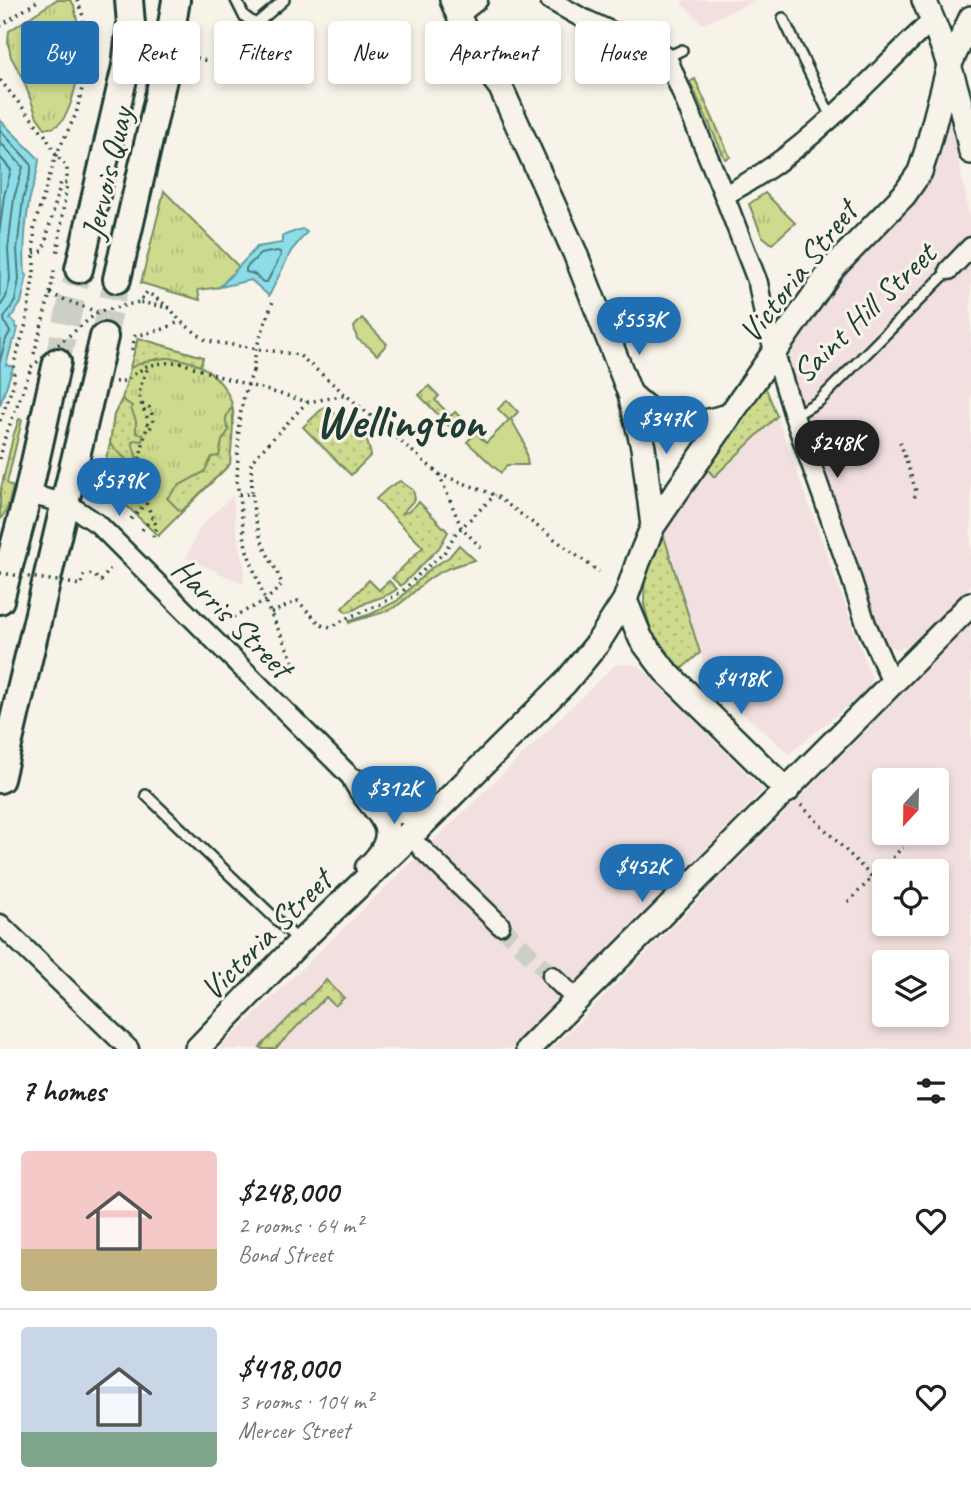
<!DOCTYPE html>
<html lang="en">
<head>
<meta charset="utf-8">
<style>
  :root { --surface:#fff; --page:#f6f6f6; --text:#202124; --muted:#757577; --line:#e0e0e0; --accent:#1f6fb2 }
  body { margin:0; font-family:Caveat,sans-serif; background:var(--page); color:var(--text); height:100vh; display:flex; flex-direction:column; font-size:26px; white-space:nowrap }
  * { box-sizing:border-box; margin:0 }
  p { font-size:23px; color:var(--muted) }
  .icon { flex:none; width:38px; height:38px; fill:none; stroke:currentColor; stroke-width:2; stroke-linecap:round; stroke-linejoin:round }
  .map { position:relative; height:1049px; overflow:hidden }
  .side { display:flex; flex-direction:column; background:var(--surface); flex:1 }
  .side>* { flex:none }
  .top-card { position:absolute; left:21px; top:21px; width:929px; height:63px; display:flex; gap:14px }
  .needle { width:46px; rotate:202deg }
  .fabs { position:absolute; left:872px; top:768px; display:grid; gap:14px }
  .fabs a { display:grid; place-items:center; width:77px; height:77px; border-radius:7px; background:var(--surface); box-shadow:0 4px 10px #0003; font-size:35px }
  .price { position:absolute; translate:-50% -60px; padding:0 16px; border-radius:24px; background:var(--accent); color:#fff; font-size:23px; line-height:46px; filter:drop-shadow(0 2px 4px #0008) }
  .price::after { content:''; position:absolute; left:50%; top:42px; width:21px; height:16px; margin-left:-10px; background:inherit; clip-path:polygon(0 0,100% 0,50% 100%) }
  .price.selected { background:#222; color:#fff }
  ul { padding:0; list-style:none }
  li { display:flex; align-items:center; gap:21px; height:175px; padding:0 21px }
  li+li { border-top:2px solid var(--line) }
  li span { display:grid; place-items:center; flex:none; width:196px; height:140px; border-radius:7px; color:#555 }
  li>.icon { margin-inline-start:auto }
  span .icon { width:84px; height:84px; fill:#fffc; stroke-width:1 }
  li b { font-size:30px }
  h2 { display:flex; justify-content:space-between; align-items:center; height:84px; padding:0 21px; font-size:30px }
  .tag { padding:0 24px; border-radius:7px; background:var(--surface); box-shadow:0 4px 10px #0003; font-size:24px; line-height:63px }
  .tag.selected { background:var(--accent); color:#fff }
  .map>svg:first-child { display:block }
  .built { fill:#f2e0e0; fill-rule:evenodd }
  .grass { fill:#ceda8d; stroke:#768c60; stroke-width:2 }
  .park { fill:url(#park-tufts); stroke:#768c60; stroke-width:2 }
  .garden { fill:url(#garden-dots); stroke:#768c60; stroke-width:2 }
  .water { fill:#8ddde9; stroke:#619da1; stroke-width:2 }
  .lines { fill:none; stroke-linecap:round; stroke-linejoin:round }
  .shore { stroke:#4b7d7c; stroke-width:2 }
  .street-tunnel { stroke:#cccfc4; stroke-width:18; stroke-dasharray:18 9; stroke-linecap:butt }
  .primary-tunnel { stroke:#cccfc4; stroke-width:26; stroke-dasharray:26 13; stroke-linecap:butt }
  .lane-casing { stroke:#1f3d34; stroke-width:14 }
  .street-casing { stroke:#1f3d34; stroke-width:23 }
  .secondary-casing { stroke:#1f3d34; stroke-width:28 }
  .primary-casing { stroke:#1f3d34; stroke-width:32 }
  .path { stroke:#1f3d34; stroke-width:3.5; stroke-dasharray:2 5; stroke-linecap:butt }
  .lane { stroke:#f7f3e8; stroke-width:9 }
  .street { stroke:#f7f3e8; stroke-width:18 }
  .secondary { stroke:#f7f3e8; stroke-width:23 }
  .primary { stroke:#f7f3e8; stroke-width:26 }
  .path-bridge { stroke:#1f3d34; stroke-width:3.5; stroke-dasharray:2 5; stroke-linecap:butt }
  .labels { text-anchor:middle; stroke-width:6; stroke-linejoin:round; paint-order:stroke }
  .street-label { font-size:33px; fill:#1f3d34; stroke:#f7f3e8 }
  .town-label { font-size:47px; font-weight:bold; fill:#1f3d34; stroke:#f7f3e8 }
</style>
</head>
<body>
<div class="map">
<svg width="971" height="1049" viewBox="0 0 971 1049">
  <defs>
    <pattern id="park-tufts" width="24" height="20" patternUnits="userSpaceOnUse" patternTransform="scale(1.75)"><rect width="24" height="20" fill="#ceda8d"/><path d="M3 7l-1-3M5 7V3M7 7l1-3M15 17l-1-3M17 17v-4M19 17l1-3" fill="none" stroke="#b0bc7a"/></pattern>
    <pattern id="garden-dots" width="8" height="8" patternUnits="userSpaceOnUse" patternTransform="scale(1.75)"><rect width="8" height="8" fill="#ceda8d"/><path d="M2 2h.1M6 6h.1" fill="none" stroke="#b0bc7a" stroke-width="1.8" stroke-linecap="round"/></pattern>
  </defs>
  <rect width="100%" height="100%" fill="#f7f3e8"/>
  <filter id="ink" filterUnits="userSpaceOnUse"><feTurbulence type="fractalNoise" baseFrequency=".0143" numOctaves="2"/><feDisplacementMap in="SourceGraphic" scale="14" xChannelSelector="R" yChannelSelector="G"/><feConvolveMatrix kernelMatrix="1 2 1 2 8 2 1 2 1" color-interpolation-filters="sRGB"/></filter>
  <g filter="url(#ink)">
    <path class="built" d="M684 0H761L753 2 703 24 681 3Z
      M947 122 951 123 971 224V585L913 645 896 649 885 644 789 369V357L795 344 849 268 926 187 939 154Z
      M777 416 871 677V687L789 754 710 684 662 530 741 420Z
      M233 495 236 526 244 564V584L186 558 199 528Z
      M971 624V1049H552ZM884 780H936V833H884ZM884 872H936V924H884ZM884 962H936V1015H884Z
      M616 664 639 665 763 790 512 1049H219Z"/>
    <path class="grass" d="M362 318 387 344 377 355 369 347 357 339 354 327Z
      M507 400 518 412 511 419 524 442 528 465H507L501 473 467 442 476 433 486 443 509 420 498 409Z"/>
    <path class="park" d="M56 0H70L74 5C76 17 80 30 80 43 82 61 73 117 56 126 52 129 50 128 45 128L37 117 23 79 11 57 8 42 9 31Z
      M164 191 239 267 220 287 198 290 200 300 141 283Z
      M765 193 795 223 772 244 762 236 749 204Z
      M138 338 203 357 201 366C216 375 231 392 233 410 234 418 231 428 230 437 230 444 231 455 230 464L158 536 103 483 101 477 110 444 114 415 122 399Z"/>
    <path class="garden" d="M695 79 730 157 725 159 690 82Z
      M138 338 203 357 200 366C176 354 155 356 130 368Z
      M429 386 439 396 435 400 451 416 455 412 465 422 455 432 419 395Z
      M765 386 777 416 714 477 705 466 735 422Z
      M122 399 132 406 131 408 136 421V433L144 435 142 441 134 440 132 442 137 459 135 468 110 444 114 415Z
      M232 407C235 424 231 444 230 464L181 512 167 498 178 486 204 472 212 457 219 456 222 441 229 430C223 422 226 415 232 407Z
      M324 407 364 430 371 455 351 475 303 427Z
      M19 419 22 420 7 483 13 487 7 509 0 520V493L13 437Z
      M400 481 413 490 415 499 402 513 408 512 419 502 448 532 439 548 401 586 392 578 423 547 376 499 388 488Z
      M662 530 700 653 681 669 669 665 653 637 644 605 645 565Z
      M459 545 475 560C456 565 440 570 425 582 415 590 407 600 395 607 382 615 364 617 349 623V621L371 614 397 601 430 569 449 557Z
      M369 580 379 590 389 581 397 589C385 598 380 597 368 602 360 605 356 611 346 612L342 608Z
      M326 980 344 998 335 1006 326 997 275 1049H262L260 1047Z"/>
    <path class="water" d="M0 120 39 159C38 175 32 187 29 202 25 226 23 250 25 274L27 275 21 303 10 319 16 324 15 327 18 328 15 340H13L6 365 13 367 0 405Z
      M302 229 307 232 291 251 269 296 251 280 220 287 257 247 282 243V236Z"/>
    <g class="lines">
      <path class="shore" d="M0 130 31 164V171L23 199 17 250 19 279 15 301 4 318 5 323 10 332 6 339 0 361
        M0 142 23 167 14 198 8 249 10 279 6 297 0 307
        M0 157 11 170 4 196 0 228
        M277 251 280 252 281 255 267 282H263L254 274 246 272V268L260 254Z"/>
      <path class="street-tunnel" d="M500 925 552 976"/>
      <path class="primary-tunnel" d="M104 337 117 279
        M57 362 79 269"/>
      <defs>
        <path id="lane" d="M236 0 244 16 255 24
          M783 18 832 119
          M222 53 284 0
          M667 57 682 50
          M794 416 819 401 949 270
          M146 795 299 941"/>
        <path id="street" d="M550 0 582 18 667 57 724 195 758 283 765 320 794 416 847 565 866 624 888 674 895 679
          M459 15 478 0
          M724 195C742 187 758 176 774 165 830 125 875 74 925 27
          M949 270 971 247
          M28 494 68 504 98 524 351 777C366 815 410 824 365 867
          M351 777 367 783 385 799 398 806
          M384 806 395 813 422 817 388 850 390 824 380 807Z
          M421 848 500 925
          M0 924 129 1049
          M552 976 577 1000"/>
        <path id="secondary" d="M452 0 476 56 501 88 575 253 630 394 643 447 653 526
          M924 0C946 49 961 99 971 152
          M630 394C646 408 662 424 684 425 698 425 715 419 729 416
          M625 600 641 639 665 671 787 791
          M197 1049 300 942 410 837 565 683 597 644 625 600 638 562 653 526 677 491 833 268 904 195 920 172 927 150 949 66 971 18
          M528 1049 971 604"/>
        <path id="primary" d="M79 269 126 66 131 24 129 0
          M117 279 163 79 176 0
          M0 600 28 494 57 362
          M0 779 104 337"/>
      </defs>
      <use href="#lane" class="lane-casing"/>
      <use href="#street" class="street-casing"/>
      <use href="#secondary" class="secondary-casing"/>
      <use href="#primary" class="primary-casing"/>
      <path class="path" d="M0 26 39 0
        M190 56 210 62
        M0 80 45 135 56 155 67 167V183
        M34 253 43 251 61 182 67 183 57 255
        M170 308 139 302 147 292 170 308 180 321 207 341 299 355 439 474 495 495 599 572
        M132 350 135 336 164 329 179 322
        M34 354 50 294 55 266
        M253 371 256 349 273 301
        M115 382 125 381 136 373 147 366 162 363 179 362 221 377 308 402 347 395
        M142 404 149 407C154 416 155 426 146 432
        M0 421 14 383V363L26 324 34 272V227L56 155 76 114 86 72 83 16 77 0
        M900 442 916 491 914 500
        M0 459 4 440 30 371
        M132 471 157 527 152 539
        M439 474 461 527 482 549
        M94 482 137 470 148 422C147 414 142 408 140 400 138 388 144 376 149 366
        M239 494H252L251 462 307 402
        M131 519 146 503
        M142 530 152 518
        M69 583 81 585 83 576 92 574 101 581 110 569
        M271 613 298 601 321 625 331 627 347 618 379 605 403 591 420 573 444 553 456 533 495 495
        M233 617 265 601 282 585C279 575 275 568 270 559 260 541 253 515 252 494
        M801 805 872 877
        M848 902 903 847"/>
      <use href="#lane" class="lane"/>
      <use href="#street" class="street"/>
      <use href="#secondary" class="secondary"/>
      <use href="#primary" class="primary"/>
      <path class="path-bridge" d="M50 294 97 312
        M31 367 98 312 139 302
        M253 371 244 396 239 421 237 482 246 548 265 601 293 661
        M0 573 65 582"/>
    </g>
  </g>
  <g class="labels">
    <g class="street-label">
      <text transform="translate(106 173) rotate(-77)" y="12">Jervois Quay</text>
      <text transform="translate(797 271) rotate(-52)" y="12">Victoria Street</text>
      <text transform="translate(863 312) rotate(-44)" y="12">Saint Hill Street</text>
      <text transform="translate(233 617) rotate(45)" y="12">Harris Street</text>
      <text transform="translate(265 934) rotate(-45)" y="12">Victoria Street</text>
    </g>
    <g class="town-label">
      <text x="400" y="437">Wellington</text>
    </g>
  </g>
</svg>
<div class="fabs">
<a><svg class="needle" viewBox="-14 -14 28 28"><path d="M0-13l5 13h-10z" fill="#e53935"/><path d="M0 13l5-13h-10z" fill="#757577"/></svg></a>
<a><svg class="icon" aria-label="locate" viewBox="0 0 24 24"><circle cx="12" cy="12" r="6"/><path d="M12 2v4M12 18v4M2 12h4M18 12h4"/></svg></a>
<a><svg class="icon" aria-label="layers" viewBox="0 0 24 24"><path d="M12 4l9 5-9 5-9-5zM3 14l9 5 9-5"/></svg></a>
</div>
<b class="price" style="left:639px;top:357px">$553K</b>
<b class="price" style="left:666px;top:456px">$347K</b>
<b class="price selected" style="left:837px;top:480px">$248K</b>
<b class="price" style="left:119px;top:518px">$579K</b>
<b class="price" style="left:741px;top:716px">$418K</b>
<b class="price" style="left:394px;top:826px">$312K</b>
<b class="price" style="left:642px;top:904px">$452K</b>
<div class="top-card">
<a class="tag selected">Buy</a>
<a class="tag">Rent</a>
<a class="tag">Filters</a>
<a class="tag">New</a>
<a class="tag">Apartment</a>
<a class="tag">House</a>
</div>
</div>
<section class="side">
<h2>7 homes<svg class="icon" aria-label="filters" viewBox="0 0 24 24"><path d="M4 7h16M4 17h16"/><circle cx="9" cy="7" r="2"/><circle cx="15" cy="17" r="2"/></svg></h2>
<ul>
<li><span style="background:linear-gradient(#f6c9c9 70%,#c2b280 0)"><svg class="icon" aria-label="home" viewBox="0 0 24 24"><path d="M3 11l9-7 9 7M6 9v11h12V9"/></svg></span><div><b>$248,000</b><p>2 rooms · 64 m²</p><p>Bond Street</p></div><svg class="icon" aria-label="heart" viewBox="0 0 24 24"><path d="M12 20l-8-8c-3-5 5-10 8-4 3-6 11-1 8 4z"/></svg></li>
<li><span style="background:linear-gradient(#c9d6e8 75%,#7fa58c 0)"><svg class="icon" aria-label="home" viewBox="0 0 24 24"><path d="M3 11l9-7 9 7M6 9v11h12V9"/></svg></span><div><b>$418,000</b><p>3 rooms · 104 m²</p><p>Mercer Street</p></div><svg class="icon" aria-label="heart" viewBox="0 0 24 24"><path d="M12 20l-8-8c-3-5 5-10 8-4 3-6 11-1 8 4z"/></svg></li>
</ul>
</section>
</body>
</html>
